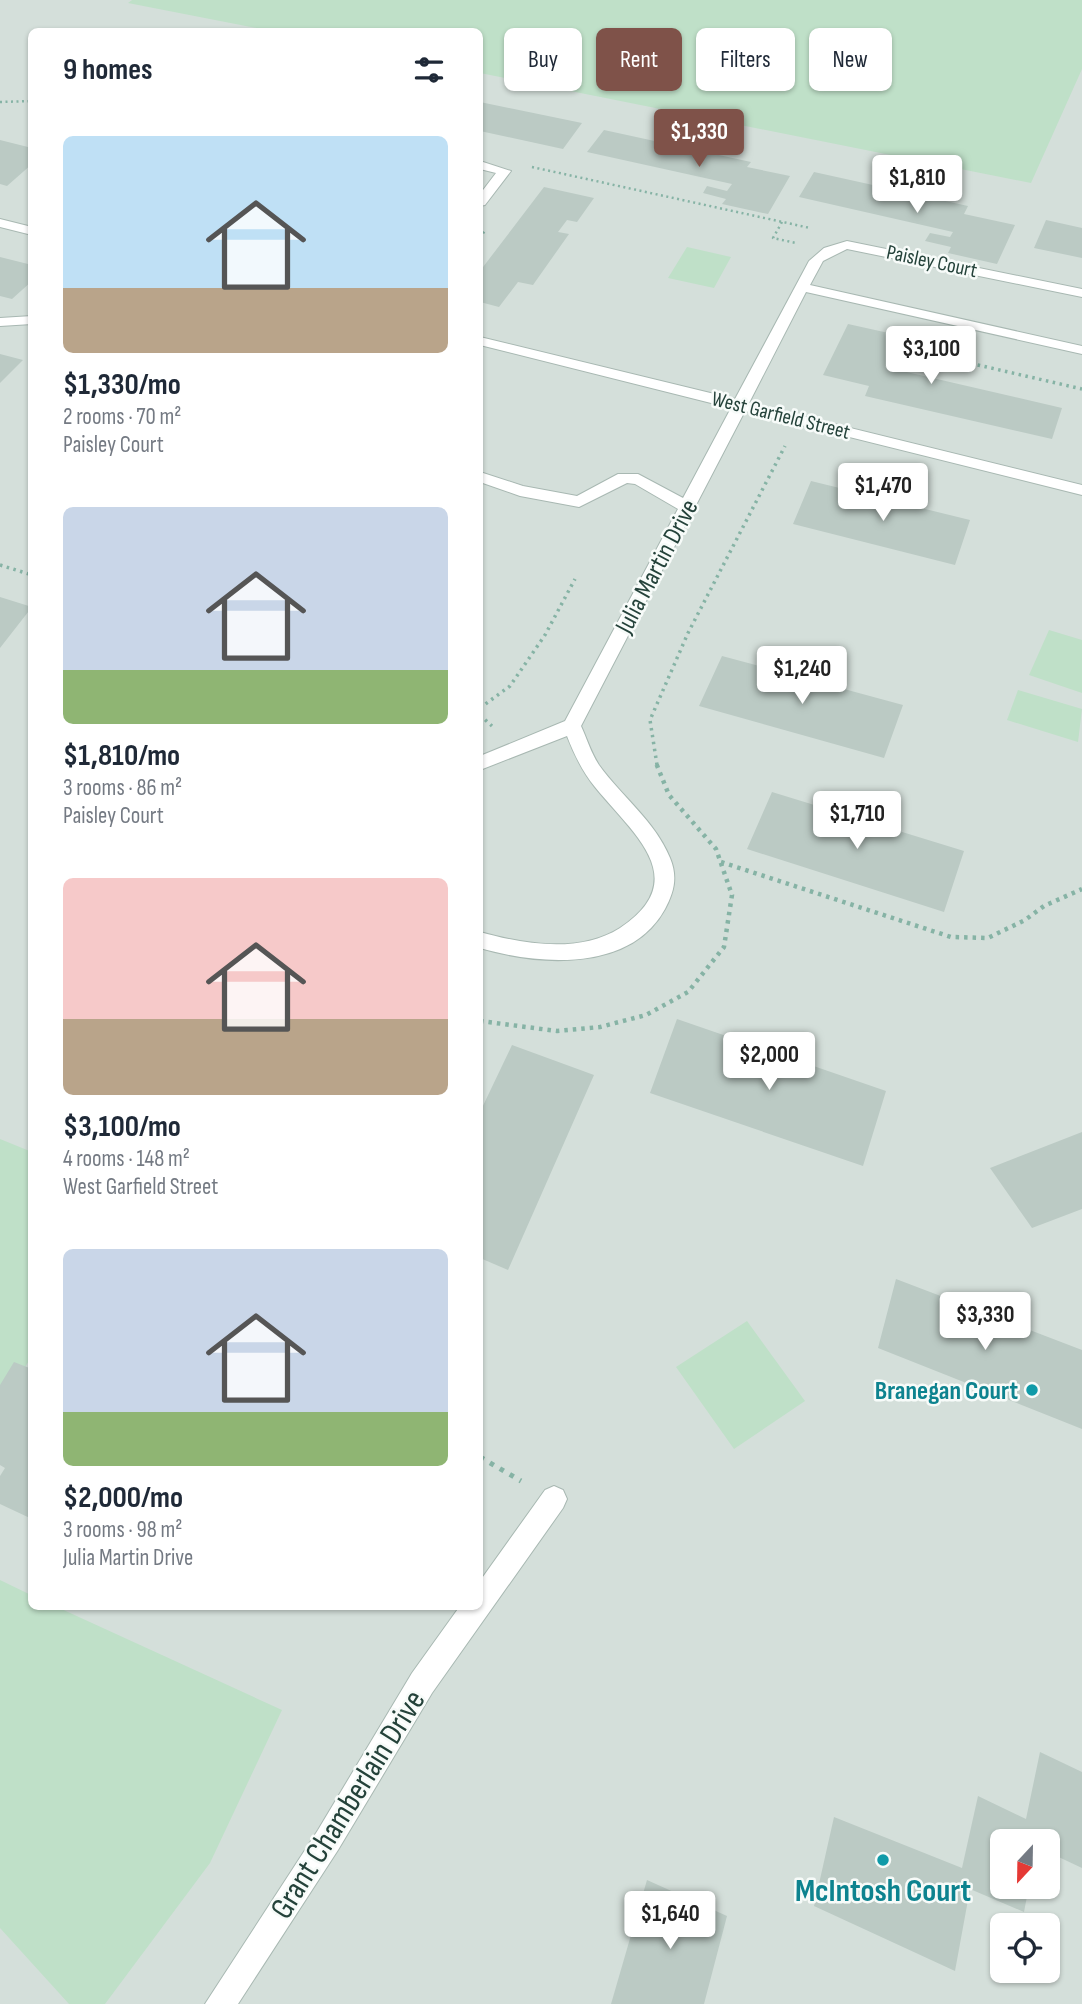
<!DOCTYPE html>
<html lang="en">
<head>
<meta charset="utf-8">
<style>
  :root { --surface:#fff; --page:#f6f6f7; --text:#1f2937; --muted:#747a83; --accent:#7f5249 }
  body { margin:0; font-family:"Sofia Sans Condensed",sans-serif; background:var(--page); color:var(--text); height:100vh; display:flex; flex-direction:column; font-size:26px; white-space:nowrap }
  * { box-sizing:border-box; margin:0 }
  p { font-size:23px; color:var(--muted) }
  .icon { flex:none; width:38px; height:38px; fill:none; stroke:currentColor; stroke-width:2; stroke-linecap:round; stroke-linejoin:round }
  .map { position:relative; flex:1; overflow:hidden }
  .panel { position:absolute; left:28px; top:28px; width:455px; height:1582px; display:flex; flex-direction:column; background:var(--surface); border-radius:10px; box-shadow:0 2px 5px #0004 }
  .panel>* { flex:none }
  .top-card { position:absolute; left:504px; top:28px; width:472px; height:63px; display:flex; gap:14px }
  .needle { width:46px; rotate:202deg }
  .controls { position:absolute; left:990px; top:1829px; display:grid; gap:14px }
  .controls a { display:grid; place-items:center; width:70px; height:70px; border-radius:10px; background:var(--surface); box-shadow:0 2px 5px #0004; font-size:35px }
  .price { position:absolute; translate:-50% -60px; padding:0 16px; border-radius:7px; background:#fff; color:#222; font-size:23px; line-height:46px; filter:drop-shadow(0 2px 4px #0008) }
  .price::after { content:''; position:absolute; left:50%; top:42px; width:21px; height:16px; margin-left:-10px; background:inherit; clip-path:polygon(0 0,100% 0,50% 100%) }
  .price.selected { background:var(--accent); color:#fff }
  ul { padding:0; list-style:none }
  li { display:grid; align-content:center; gap:14px; height:371px; padding:0 35px }
  li span { display:grid; place-items:center; height:217px; border-radius:10px; color:#555 }
  li>.icon { margin-inline-start:auto }
  span .icon { width:126px; height:126px; fill:#fffc; stroke-width:1 }
  li b { font-size:30px }
  h2 { display:flex; justify-content:space-between; align-items:center; height:84px; padding:0 35px; font-size:30px }
  .chip { padding:0 24px; border-radius:10px; background:var(--surface); box-shadow:0 2px 5px #0004; font-size:24px; line-height:63px }
  .chip.selected { background:var(--accent); color:#fff }
  .map>svg:first-child { display:block }
  .built { fill:#d4dfda; fill-rule:evenodd }
  .green { fill:#bfe0c8 }
  .building { fill:#bbcac4 }
  .lines { fill:none; stroke-linecap:round; stroke-linejoin:round }
  .minor-casing { stroke:#a8b8b2; stroke-width:2 }
  .path-far3 { stroke:#86b3a5; stroke-width:2.5; stroke-dasharray:2 3.5; stroke-linecap:butt }
  .path-far2 { stroke:#86b3a5; stroke-width:3.5; stroke-dasharray:2.5 4.5; stroke-linecap:butt }
  .path-far1 { stroke:#86b3a5; stroke-width:4.5; stroke-dasharray:3.5 5; stroke-linecap:butt }
  .path { stroke:#86b3a5; stroke-width:5; stroke-dasharray:4.5 7; stroke-linecap:butt }
  .minor { fill:#fff; fill-rule:evenodd }
  .culture-dot { fill:#0f9aa8; stroke:#f7fbf9; stroke-width:2.5 }
  .labels { text-anchor:middle; stroke-width:5; stroke-linejoin:round; paint-order:stroke }
  .far-street-label { font-size:21px; fill:#24423a; stroke:#f7fbf9 }
  .street-label { font-size:26px; fill:#24423a; stroke:#f7fbf9 }
  .culture-label { font-size:26px; font-weight:bold; fill:#0d838f; stroke:#f7fbf9; text-anchor:end }
  .near-street-label { font-size:32px; fill:#24423a; stroke:#f7fbf9 }
  .near-culture-label { font-size:32px; font-weight:bold; fill:#0d838f; stroke:#f7fbf9 }
</style>
</head>
<body>
<div class="map">
<svg width="1082" height="2004" viewBox="0 0 1082 2004">
  <rect width="100%" height="100%" fill="#e6efeb"/>
  <path class="built" d="M0 0H1082V2004H0ZM32 32H480V1606H32ZM1003 1841H1048V1886H1003ZM1003 1925H1048V1970H1003Z"/>
  <path class="green" d="M132 0H1082V69L1031 183 480 73V32L272 31 128 3Z
    M687 247 731 257 714 288 668 278Z
    M1049 630 1082 640V693L1029 675Z
    M1018 690 1082 709 1078 742 1007 720Z
    M0 1139 32 1152 31 1357 0 1411Z
    M747 1321 805 1401 734 1449 676 1367Z
    M0 1580 31 1595 32 1606 57 1607 282 1710 210 1863 105 2004H69L0 1928Z"/>
  <path class="building" d="M480 102 582 123 563 149 480 131Z
    M604 130 751 162 747 167 790 176 768 214 722 204 726 199 703 193 707 186 727 191 732 184 587 152Z
    M0 140 32 148V164L7 186 0 184Z
    M814 172 968 206 964 214 1015 225 997 264 948 253 951 247 925 241 930 233 950 237 953 232 799 197Z
    M544 187 594 198 577 222 567 220 558 232 569 234 533 285 518 282 499 307 480 302V271Z
    M1046 220 1082 228V258L1034 248Z
    M0 257 32 265V281L12 299 0 296Z
    M848 324 902 336 897 346 922 352 918 360 891 354 885 367 1062 408 1052 439 865 396 869 386 823 375Z
    M0 354 23 360 0 383Z
    M811 481 970 520 955 565 793 524Z
    M0 597 32 607 0 648Z
    M722 656 903 705 884 758 699 706Z
    M772 792 964 851 944 912 747 849Z
    M677 1019 886 1091 863 1166 650 1093Z
    M512 1045 594 1075 508 1270 480 1258V1112Z
    M1082 1132V1209L1032 1228 990 1168Z
    M896 1279 1082 1350V1429L878 1348Z
    M14 1362 32 1369V1519L0 1504V1476L5 1468 0 1465V1385Z
    M1040 1752 1082 1772V1868L1048 1852V1841H1003V1886H1029L1024 1912 970 1889 955 1971 814 1906 834 1817 962 1868 978 1796 1026 1819Z
    M647 1880 727 1916 704 2004H611Z"/>
  <g class="lines">
    <defs>
      <path id="minor" d="M480 161 511 171 485 205 480 206V194L496 173 480 169Z
        M0 219 32 227V235L0 227Z
        M847 241 1082 289V297L847 249 823 261 810 285 1082 346V354L806 292 749 403 1082 485V495L745 411 581 726C587 739 591 753 599 765 622 797 655 821 670 858 678 877 674 892 665 909 630 973 538 965 480 948V932C523 944 579 954 620 928 694 879 632 833 595 787 582 771 574 754 567 736L480 770V756L565 721 678 509 635 484 627 483 579 507 520 496 480 482V472L523 486 577 496 618 474H638L683 498 731 408 480 345V337L735 399 809 261 824 248Z
        M32 316V324L0 326V318Z
        M554 1486 563 1490 567 1499 563 1508 432 1693 338 1850 238 2004H205L318 1830 412 1673 460 1606H480V1581L545 1490Z"/>
    </defs>
    <use href="#minor" class="minor-casing"/>
    <path class="path-far3" d="M0 102 32 101
      M532 167 810 228
      M782 222 773 238 796 243
      M480 238 486 229"/>
    <path class="path-far2" d="M933 344 931 350 939 356 1082 389
      M0 565 32 575
      M480 708 510 686 545 635 575 579
      M480 715 492 726
      M657 765 650 720 688 633 785 446"/>
    <path class="path-far1" d="M721 862 951 937 988 938 1025 920 1044 906 1082 889
      M480 1021 557 1031 600 1027 646 1015 688 992 724 947 732 895 716 849 669 795 656 763"/>
    <path class="path" d="M480 1457 521 1481"/>
    <use href="#minor" class="minor"/>
  </g>
  <g class="culture-dot">
    <circle cx="1032" cy="1390" r="7"/>
    <circle cx="883" cy="1860" r="7"/>
  </g>
  <g class="labels">
    <g class="far-street-label">
      <text transform="translate(932 261) rotate(12)" y="7">Paisley Court</text>
      <text transform="translate(781 415) rotate(14)" y="7">West Garfield Street</text>
    </g>
    <g class="street-label">
      <text transform="translate(656 566) rotate(-62)" y="9">Julia Martin Drive</text>
    </g>
    <g class="culture-label">
      <text x="1018" y="1399">Branegan Court</text>
    </g>
    <g class="near-street-label">
      <text transform="translate(347 1804) rotate(-58)" y="11">Grant Chamberlain Drive</text>
    </g>
    <g class="near-culture-label">
      <text x="883" y="1901">McIntosh Court</text>
    </g>
  </g>
</svg>
<div class="controls">
<a><svg class="needle" viewBox="-14 -14 28 28"><path d="M0-13l5 13h-10z" fill="#e53935"/><path d="M0 13l5-13h-10z" fill="#747a83"/></svg></a>
<a><svg class="icon" aria-label="locate" viewBox="0 0 24 24"><circle cx="12" cy="12" r="6"/><path d="M12 2v4M12 18v4M2 12h4M18 12h4"/></svg></a>
</div>
<b class="price selected" style="left:699px;top:169px">$1,330</b>
<b class="price" style="left:917px;top:215px">$1,810</b>
<b class="price" style="left:931px;top:386px">$3,100</b>
<b class="price" style="left:883px;top:523px">$1,470</b>
<b class="price" style="left:802px;top:706px">$1,240</b>
<b class="price" style="left:857px;top:851px">$1,710</b>
<b class="price" style="left:769px;top:1092px">$2,000</b>
<b class="price" style="left:985px;top:1352px">$3,330</b>
<b class="price" style="left:670px;top:1951px">$1,640</b>
<div class="top-card">
<a class="chip">Buy</a>
<a class="chip selected">Rent</a>
<a class="chip">Filters</a>
<a class="chip">New</a>
</div>
<section class="panel">
<h2>9 homes<svg class="icon" aria-label="filters" viewBox="0 0 24 24"><path d="M4 7h16M4 17h16"/><circle cx="9" cy="7" r="2"/><circle cx="15" cy="17" r="2"/></svg></h2>
<ul>
<li><span style="background:linear-gradient(#bfe0f5 70%,#b9a48a 0)"><svg class="icon" aria-label="home" viewBox="0 0 24 24"><path d="M3 11l9-7 9 7M6 9v11h12V9"/></svg></span><div><b>$1,330/mo</b><p>2 rooms · 70 m²</p><p>Paisley Court</p></div></li>
<li><span style="background:linear-gradient(#c9d6e8 75%,#8fb573 0)"><svg class="icon" aria-label="home" viewBox="0 0 24 24"><path d="M3 11l9-7 9 7M6 9v11h12V9"/></svg></span><div><b>$1,810/mo</b><p>3 rooms · 86 m²</p><p>Paisley Court</p></div></li>
<li><span style="background:linear-gradient(#f6c9c9 65%,#b9a48a 0)"><svg class="icon" aria-label="home" viewBox="0 0 24 24"><path d="M3 11l9-7 9 7M6 9v11h12V9"/></svg></span><div><b>$3,100/mo</b><p>4 rooms · 148 m²</p><p>West Garfield Street</p></div></li>
<li><span style="background:linear-gradient(#c9d6e8 75%,#8fb573 0)"><svg class="icon" aria-label="home" viewBox="0 0 24 24"><path d="M3 11l9-7 9 7M6 9v11h12V9"/></svg></span><div><b>$2,000/mo</b><p>3 rooms · 98 m²</p><p>Julia Martin Drive</p></div></li>
</ul>
</section>
</div>
</body>
</html>
